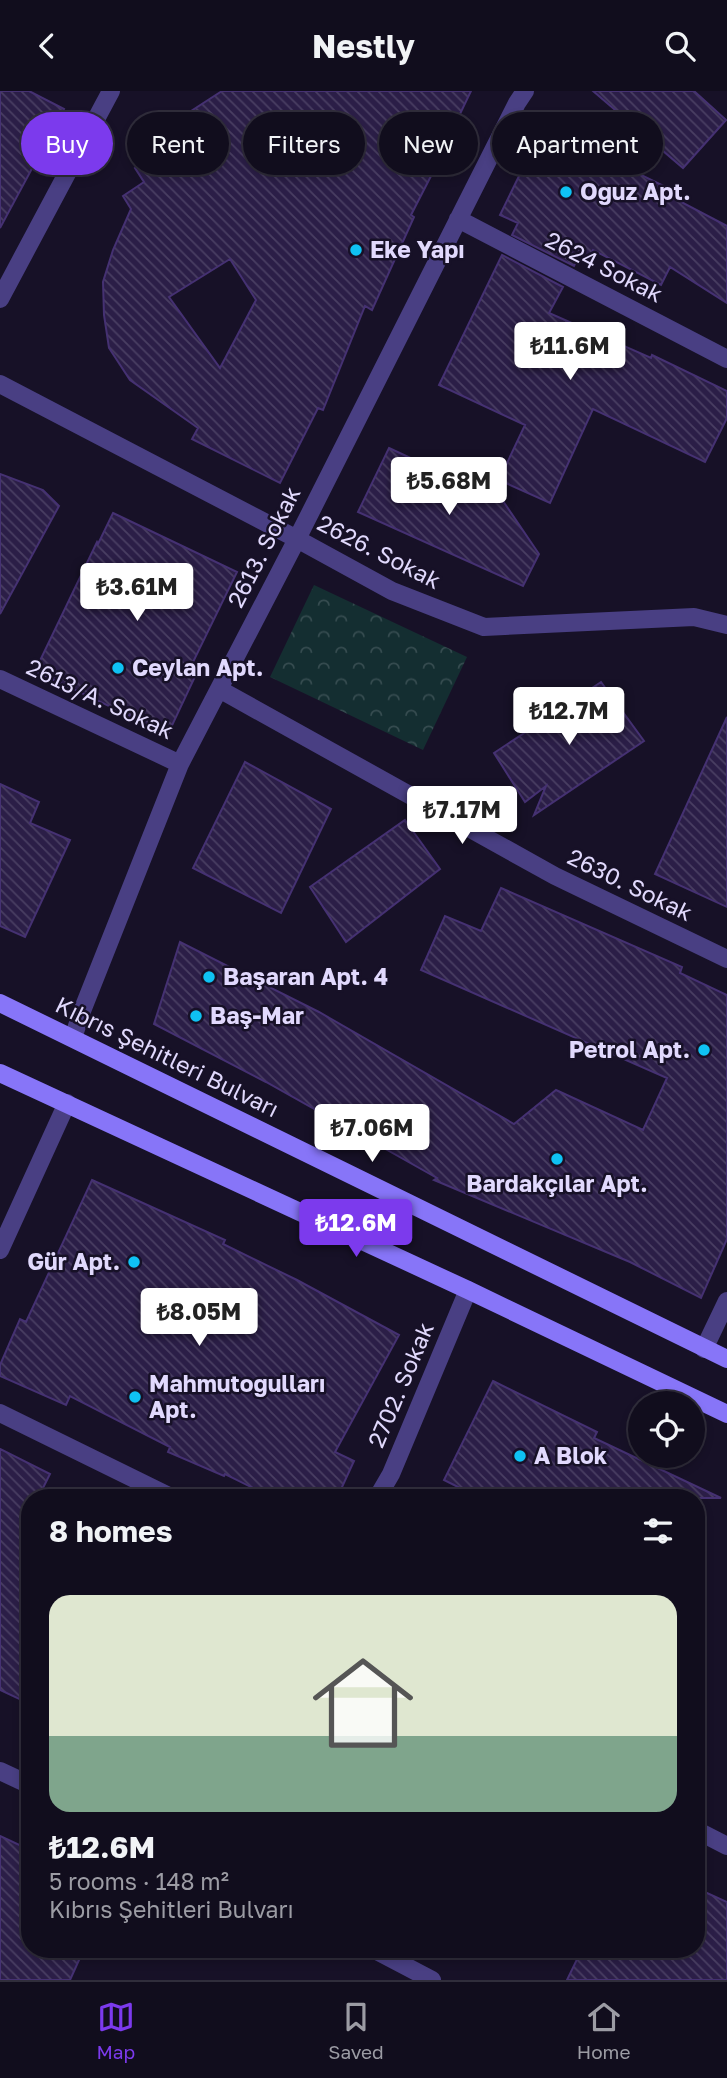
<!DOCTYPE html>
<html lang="en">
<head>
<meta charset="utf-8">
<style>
  :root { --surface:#110d1d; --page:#1a1626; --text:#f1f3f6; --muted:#9c9ca4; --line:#302d3b; --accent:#7c3aed }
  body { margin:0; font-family:"Golos Text",sans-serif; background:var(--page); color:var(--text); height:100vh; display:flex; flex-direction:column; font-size:26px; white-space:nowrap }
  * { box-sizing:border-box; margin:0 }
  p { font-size:23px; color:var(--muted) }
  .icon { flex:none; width:38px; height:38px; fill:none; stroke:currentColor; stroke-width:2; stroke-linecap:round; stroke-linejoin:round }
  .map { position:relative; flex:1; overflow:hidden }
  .panel { position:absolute; left:21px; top:1398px; width:684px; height:469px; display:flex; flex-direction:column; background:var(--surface); border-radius:28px; box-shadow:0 4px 10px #0003,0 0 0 2px var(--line) }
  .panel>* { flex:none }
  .hud { position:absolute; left:21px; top:21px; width:686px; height:63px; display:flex; gap:14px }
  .buttons { position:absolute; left:628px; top:1300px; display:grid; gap:14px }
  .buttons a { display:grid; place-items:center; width:77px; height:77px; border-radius:50%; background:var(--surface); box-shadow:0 4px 10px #0003,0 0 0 2px var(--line); font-size:35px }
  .price { position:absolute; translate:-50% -60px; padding:0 16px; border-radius:7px; background:#fff; color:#222; font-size:23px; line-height:46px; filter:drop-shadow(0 2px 4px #0008) }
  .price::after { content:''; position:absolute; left:50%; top:42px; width:21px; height:16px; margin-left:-10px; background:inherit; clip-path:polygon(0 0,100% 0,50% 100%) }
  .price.current { background:var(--accent); color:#fff }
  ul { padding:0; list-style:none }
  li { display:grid; align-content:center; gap:14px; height:371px; padding:0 28px }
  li+li { border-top:2px solid var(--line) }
  li span { display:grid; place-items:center; height:217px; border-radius:21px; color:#555 }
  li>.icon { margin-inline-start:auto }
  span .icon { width:126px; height:126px; fill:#fffc; stroke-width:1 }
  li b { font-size:30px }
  h2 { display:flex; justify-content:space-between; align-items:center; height:84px; padding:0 28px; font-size:30px }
  .pill { padding:0 24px; border-radius:32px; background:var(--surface); box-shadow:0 4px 10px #0003,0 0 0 2px var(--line); font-size:24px; line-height:63px }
  .pill.current { background:var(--accent); color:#fff }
  header { display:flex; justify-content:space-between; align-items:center; height:91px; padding:0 28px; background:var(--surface); font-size:32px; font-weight:700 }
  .tabs { display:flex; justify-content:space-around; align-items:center; height:98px; border-top:2px solid var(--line); background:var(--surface); font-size:19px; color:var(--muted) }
  .tabs a { display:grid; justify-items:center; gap:4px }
  .tabs .current { color:var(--accent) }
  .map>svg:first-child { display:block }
  .park { fill:url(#park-crowns) }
  .building { fill:url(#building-back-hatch); stroke:#453172; stroke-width:2; fill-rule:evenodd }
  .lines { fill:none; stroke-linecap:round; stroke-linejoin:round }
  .street { stroke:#493f83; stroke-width:18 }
  .secondary { stroke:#8775f8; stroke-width:18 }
  .poi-dot { fill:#0fc2f3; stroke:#171127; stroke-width:2.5 }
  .labels { text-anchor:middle; stroke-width:5; stroke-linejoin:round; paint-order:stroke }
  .poi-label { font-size:23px; font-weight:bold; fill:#e1d9fd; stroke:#171127; text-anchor:start }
  .street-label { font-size:23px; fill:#e1d9fd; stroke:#171127 }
</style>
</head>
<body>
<header><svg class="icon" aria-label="back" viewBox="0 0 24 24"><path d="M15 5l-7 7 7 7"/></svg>Nestly<svg class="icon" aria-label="search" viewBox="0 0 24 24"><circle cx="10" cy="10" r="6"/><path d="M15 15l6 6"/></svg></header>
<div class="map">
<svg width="727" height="1889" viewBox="0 0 727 1889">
  <defs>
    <pattern id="park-crowns" width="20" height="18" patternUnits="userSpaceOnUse" patternTransform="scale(1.75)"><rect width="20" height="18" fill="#142e31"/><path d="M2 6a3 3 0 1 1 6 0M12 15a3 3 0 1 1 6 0" fill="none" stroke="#364c50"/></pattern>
    <pattern id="building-back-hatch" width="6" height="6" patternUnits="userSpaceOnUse" patternTransform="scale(1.75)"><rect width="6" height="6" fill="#2b1e47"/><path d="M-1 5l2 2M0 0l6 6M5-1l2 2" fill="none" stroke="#493e62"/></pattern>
  </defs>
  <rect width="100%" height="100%" fill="#171127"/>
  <path class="park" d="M314 494 467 566 423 659 270 586Z"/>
  <path class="building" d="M0 0H29L64 18 0 137Z
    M222 0H471L447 50H449L411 124 414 126 372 219 365 215 323 319 318 317 280 392 192 348 198 337 130 289 109 257 104 224 103 191 113 159 131 118 123 105 144 91 135 77 162 62 151 46ZM230 168 256 209 220 277 169 206Z
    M593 0H694L726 29 683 77Z
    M543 36 666 96 662 101 727 135V212L670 176 661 194 593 159 589 167 580 163 574 175 512 144 518 132 500 124Z
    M502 164 563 196 549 222 651 267 652 264 727 300V327L705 371 593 318 550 412 499 389 525 334 439 294Z
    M389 357 503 410 539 463 523 495 358 421Z
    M0 383 43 399 59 415 0 523Z
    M113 422 237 481 193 571 200 575 168 643 35 580 97 451 98 453Z
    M601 591 644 650 534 724 546 695 525 711 494 662Z
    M727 626V816L655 783Z
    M245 671 331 718 281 822 193 777Z
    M0 693 39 711 30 732 70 749 25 846 0 835Z
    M405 729 440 778 346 851 310 796Z
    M501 797 682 876 680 882 727 904V1148L701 1207 630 1171 434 1089 437 1087 266 991 154 933 180 851 319 921 514 1033 556 999 643 1039 667 987 421 879 445 825 481 840Z
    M92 1089 225 1149 223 1153 297 1189 399 1244 335 1361 354 1370 337 1407H273L225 1383 224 1385 168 1361 170 1356 70 1305 66 1314 0 1285V1274L20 1228 26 1231Z
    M493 1290 597 1341 594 1347 721 1407H480L444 1389Z
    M0 1358 50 1383 38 1407H30V1613L0 1599Z
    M0 1745 30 1759V1858H84L70 1889H0Z
    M696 1797 727 1811V1889H567L582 1858H696Z"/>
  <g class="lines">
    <path class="street" d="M458 128 727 268
      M0 208 111 0
      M0 293 297 448 392 500 484 536 694 526 727 534
      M0 588 180 673
      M219 598 555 785 727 868
      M73 947 82 920 180 673 297 448 517 12 525 0
      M0 1159 67 1012
      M704 1258 727 1210
      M0 1322 173 1407
      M377 1407 391 1383 468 1199
      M0 1680 30 1694
      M696 1739 727 1755
      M373 1858 432 1889"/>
    <path class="secondary" d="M0 912 727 1268
      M0 982 468 1199 727 1323"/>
  </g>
  <g class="poi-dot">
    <circle cx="566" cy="101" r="7"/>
    <circle cx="356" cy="159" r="7"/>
    <circle cx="118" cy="577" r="7"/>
    <circle cx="209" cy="886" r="7"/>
    <circle cx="196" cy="925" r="7"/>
    <circle cx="704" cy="959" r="7"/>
    <circle cx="557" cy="1068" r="7"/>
    <circle cx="134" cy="1171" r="7"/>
    <circle cx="135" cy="1306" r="7"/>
    <circle cx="520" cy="1365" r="7"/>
  </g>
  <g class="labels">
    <g class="poi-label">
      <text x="580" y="109">Oğuz Apt.</text>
      <text x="370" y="167">Eke Yapı</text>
      <text x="132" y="585">Ceylan Apt.</text>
      <text x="223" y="894">Başaran Apt. 4</text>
      <text x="210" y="933">Baş-Mar</text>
      <text x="690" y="967" text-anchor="end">Petrol Apt.</text>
      <text x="557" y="1101" text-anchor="middle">Bardakçılar Apt.</text>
      <text x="120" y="1179" text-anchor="end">Gür Apt.</text>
      <text x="149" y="1301">Mahmutoğulları<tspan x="149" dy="26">Apt.</tspan></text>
      <text x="534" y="1373">A Blok</text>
    </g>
    <g class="street-label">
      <text transform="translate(604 176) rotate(27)" y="8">2624 Sokak</text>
      <text transform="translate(264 456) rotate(-63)" y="8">2613. Sokak</text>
      <text transform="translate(379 461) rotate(27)" y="8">2626. Sokak</text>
      <text transform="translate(100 608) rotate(25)" y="8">2613/A. Sokak</text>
      <text transform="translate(630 794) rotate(26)" y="8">2630. Sokak</text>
      <text transform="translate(167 966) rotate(26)" y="8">Kıbrıs Şehitleri Bulvarı</text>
      <text transform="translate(401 1294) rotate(-67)" y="8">2702. Sokak</text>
    </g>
  </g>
</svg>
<div class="buttons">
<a><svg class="icon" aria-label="locate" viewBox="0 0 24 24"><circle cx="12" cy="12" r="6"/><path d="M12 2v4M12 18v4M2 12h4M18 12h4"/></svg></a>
</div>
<b class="price" style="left:570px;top:291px">₺11.6M</b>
<b class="price" style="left:449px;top:426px">₺5.68M</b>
<b class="price" style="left:137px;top:532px">₺3.61M</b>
<b class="price" style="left:569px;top:656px">₺12.7M</b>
<b class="price" style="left:462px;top:755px">₺7.17M</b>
<b class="price" style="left:372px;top:1073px">₺7.06M</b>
<b class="price current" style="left:356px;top:1168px">₺12.6M</b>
<b class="price" style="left:199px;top:1257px">₺8.05M</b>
<div class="hud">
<a class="pill current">Buy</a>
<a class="pill">Rent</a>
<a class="pill">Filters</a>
<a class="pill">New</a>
<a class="pill">Apartment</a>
</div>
<section class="panel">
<h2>8 homes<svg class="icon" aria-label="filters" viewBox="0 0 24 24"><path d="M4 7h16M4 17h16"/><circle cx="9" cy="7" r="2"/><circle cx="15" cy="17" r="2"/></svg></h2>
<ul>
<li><span style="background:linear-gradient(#dfe7d0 65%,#7fa58c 0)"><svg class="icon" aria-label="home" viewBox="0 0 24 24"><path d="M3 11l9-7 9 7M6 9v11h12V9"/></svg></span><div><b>₺12.6M</b><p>5 rooms · 148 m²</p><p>Kıbrıs Şehitleri Bulvarı</p></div></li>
</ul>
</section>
</div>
<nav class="tabs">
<a class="current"><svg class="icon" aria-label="map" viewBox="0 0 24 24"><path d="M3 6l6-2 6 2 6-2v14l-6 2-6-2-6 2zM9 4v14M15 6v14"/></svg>Map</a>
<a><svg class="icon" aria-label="saved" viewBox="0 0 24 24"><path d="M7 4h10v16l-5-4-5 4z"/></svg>Saved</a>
<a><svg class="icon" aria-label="home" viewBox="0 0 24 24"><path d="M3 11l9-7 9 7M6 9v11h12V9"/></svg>Home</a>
</nav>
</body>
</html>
